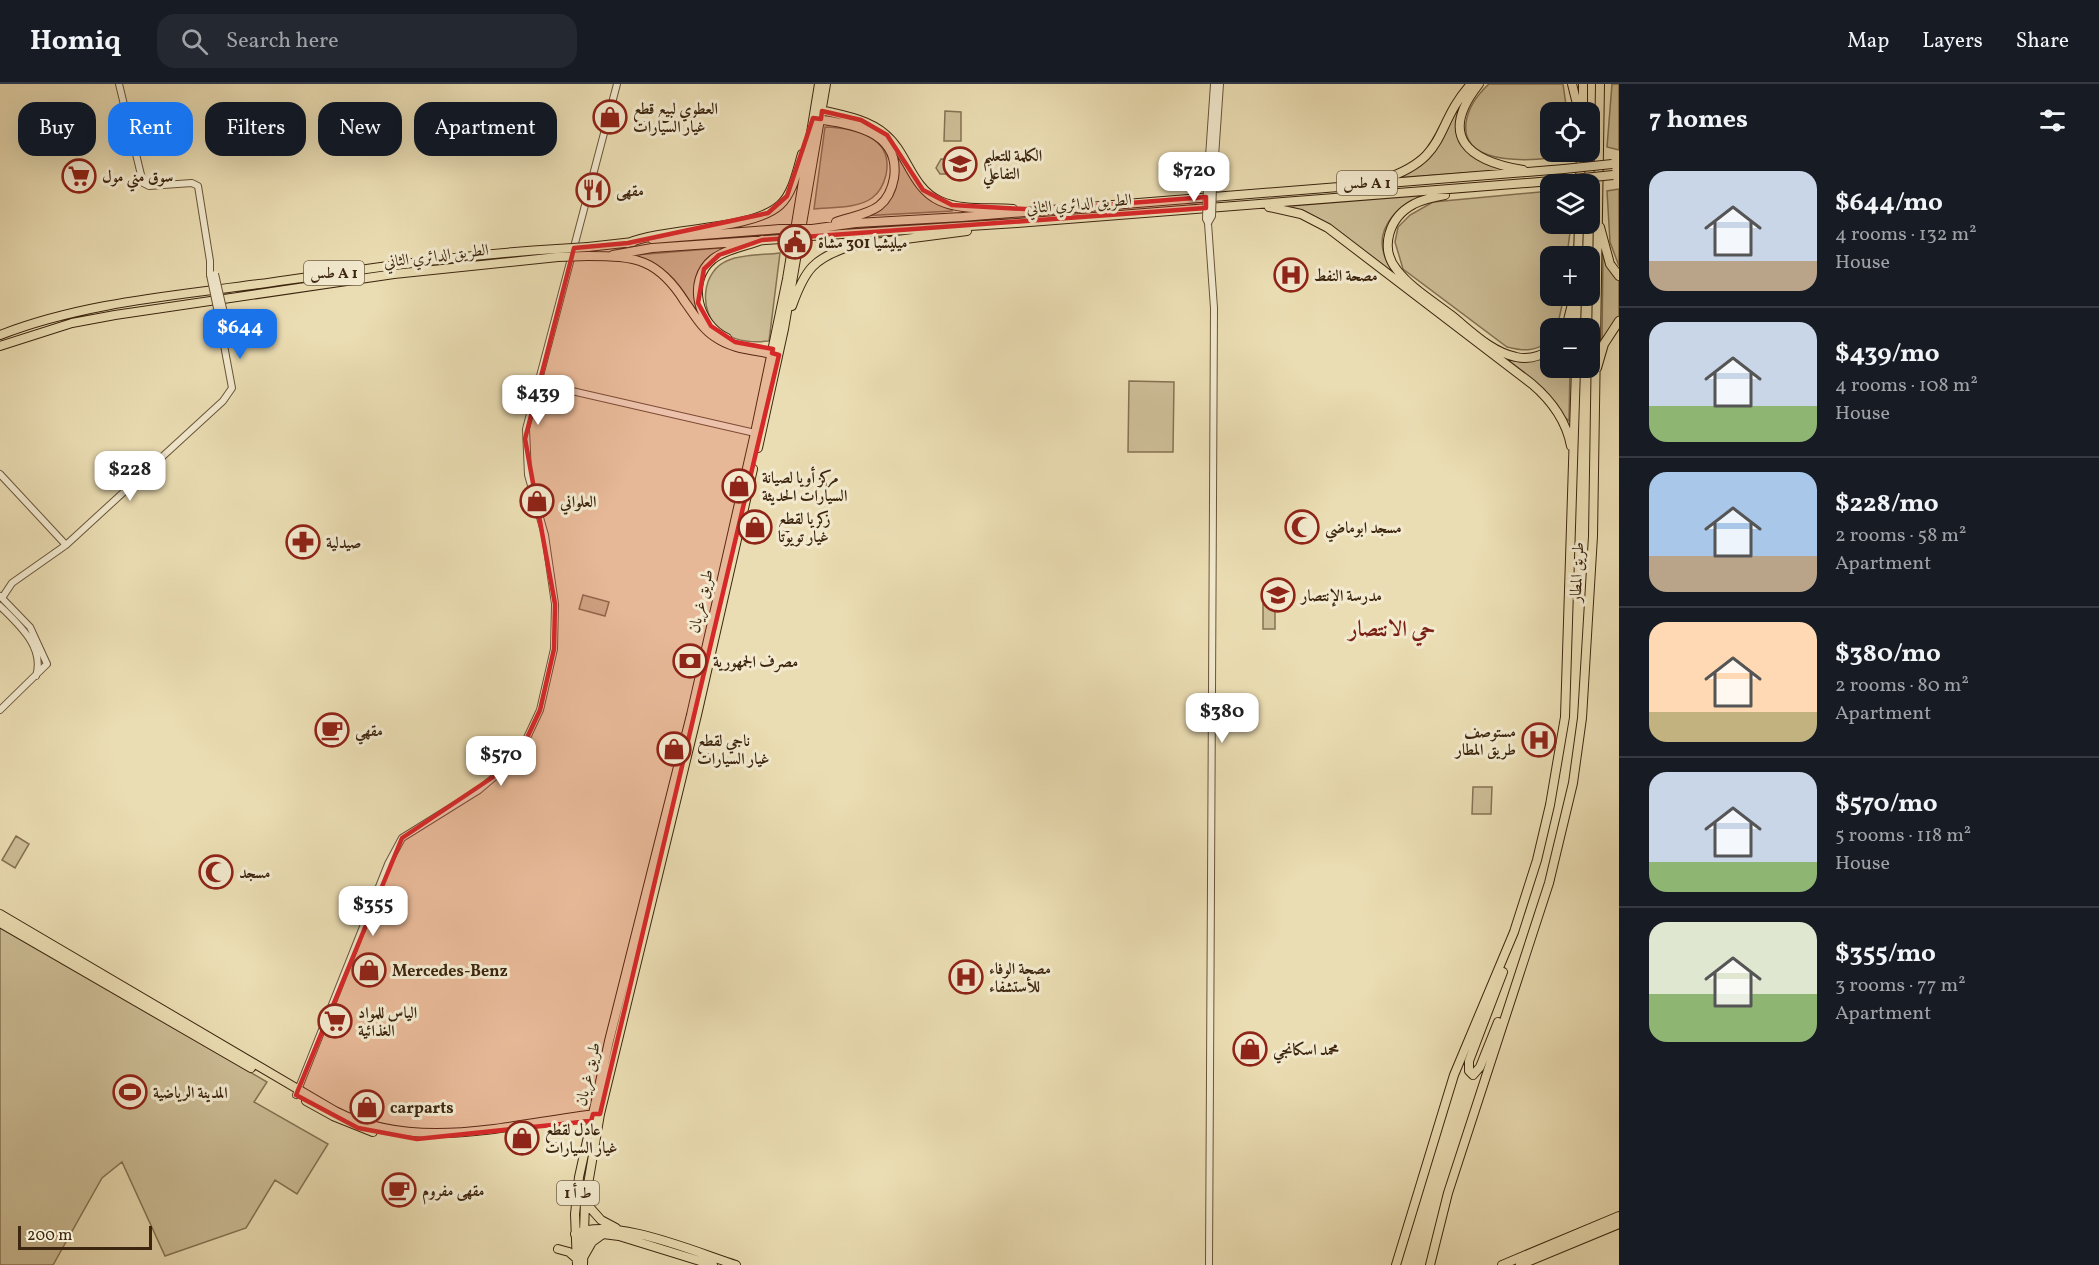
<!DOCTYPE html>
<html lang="en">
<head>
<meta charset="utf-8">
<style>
  :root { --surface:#171b24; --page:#242831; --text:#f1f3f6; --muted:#9ea1a6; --line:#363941; --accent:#1a73e8 }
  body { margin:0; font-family:Vollkorn,Amiri,serif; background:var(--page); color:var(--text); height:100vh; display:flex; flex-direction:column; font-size:22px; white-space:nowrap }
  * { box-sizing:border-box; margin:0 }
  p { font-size:20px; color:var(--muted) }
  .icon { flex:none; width:33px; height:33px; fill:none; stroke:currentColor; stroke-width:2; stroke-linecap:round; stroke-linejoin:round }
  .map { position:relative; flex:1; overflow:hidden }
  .details { display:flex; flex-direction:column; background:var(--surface); width:480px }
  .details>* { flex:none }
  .top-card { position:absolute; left:18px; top:18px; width:570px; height:54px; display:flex; gap:12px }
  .buttons { position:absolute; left:1540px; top:18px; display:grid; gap:12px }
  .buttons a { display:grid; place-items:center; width:60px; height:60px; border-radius:12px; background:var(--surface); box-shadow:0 6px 24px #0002; font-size:30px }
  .scale { position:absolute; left:18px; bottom:15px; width:134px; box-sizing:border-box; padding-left:6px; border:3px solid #3d260f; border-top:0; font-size:16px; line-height:21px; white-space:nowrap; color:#3d260f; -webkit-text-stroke:4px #f2e9ce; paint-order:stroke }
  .price { position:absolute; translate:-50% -51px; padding:0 14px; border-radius:12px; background:#fff; color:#222; font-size:20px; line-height:39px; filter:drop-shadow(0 2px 3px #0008) }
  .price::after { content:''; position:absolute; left:50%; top:36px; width:18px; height:14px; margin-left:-9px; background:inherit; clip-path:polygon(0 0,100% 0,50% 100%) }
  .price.selected { background:var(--accent); color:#fff }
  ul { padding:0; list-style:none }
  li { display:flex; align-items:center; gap:18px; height:150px; padding:0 30px }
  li+li { border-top:2px solid var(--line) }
  li span { display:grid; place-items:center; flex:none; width:168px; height:120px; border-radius:18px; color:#555 }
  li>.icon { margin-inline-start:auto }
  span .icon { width:72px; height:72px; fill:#fffc; stroke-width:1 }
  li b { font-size:26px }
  h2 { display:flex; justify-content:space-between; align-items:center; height:72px; padding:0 30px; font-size:26px }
  .pill { padding:0 21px; border-radius:18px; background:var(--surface); box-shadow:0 6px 24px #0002; font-size:21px; line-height:54px }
  .pill.selected { background:var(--accent); color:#fff }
  header { display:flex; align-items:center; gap:36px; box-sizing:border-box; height:84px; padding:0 30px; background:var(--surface); border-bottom:2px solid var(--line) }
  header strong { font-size:28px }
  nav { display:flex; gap:33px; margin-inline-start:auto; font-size:21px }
  .search { width:420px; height:54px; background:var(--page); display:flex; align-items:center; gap:15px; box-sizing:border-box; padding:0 21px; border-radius:18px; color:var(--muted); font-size:22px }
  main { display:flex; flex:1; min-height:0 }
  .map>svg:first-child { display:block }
  .green { fill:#cdbe97; stroke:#857253; stroke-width:1.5 }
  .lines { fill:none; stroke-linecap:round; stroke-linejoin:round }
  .tertiary-casing { stroke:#685438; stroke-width:8 }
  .primary-casing { stroke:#3d260f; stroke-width:10 }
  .trunk-casing { stroke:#3d260f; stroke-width:10 }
  .tertiary { stroke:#f2e9ce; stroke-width:6 }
  .primary { stroke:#ebddb3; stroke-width:8 }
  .trunk { stroke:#ebddb3; stroke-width:8 }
  .tertiary-bridge-casing { stroke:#685438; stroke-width:8; stroke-linecap:butt }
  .trunk-bridge-casing { stroke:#3d260f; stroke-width:10; stroke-linecap:butt }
  .tertiary-bridge { stroke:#f2e9ce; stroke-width:6 }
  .trunk-bridge { stroke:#ebddb3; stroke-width:8 }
  .marked { fill:#d62828; fill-opacity:0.2; stroke:#d62828; stroke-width:4.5; stroke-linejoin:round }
  .labels { text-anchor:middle; stroke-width:6; stroke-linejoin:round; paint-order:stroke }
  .shield { fill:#f2e9ce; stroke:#736048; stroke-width:1.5 }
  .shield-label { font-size:15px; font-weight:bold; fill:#3d260f }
  .poi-label { font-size:16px; font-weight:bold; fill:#3d260f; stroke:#f2e9ce; text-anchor:start }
  .street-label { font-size:16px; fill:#3d260f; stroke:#f2e9ce }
  .district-label { font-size:22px; font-weight:bold; fill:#7a1f14; stroke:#f2e9ce }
</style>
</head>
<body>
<header>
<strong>Homiq</strong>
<div class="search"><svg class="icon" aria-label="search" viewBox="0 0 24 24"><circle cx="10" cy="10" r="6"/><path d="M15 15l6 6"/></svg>Search here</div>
<nav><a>Map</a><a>Layers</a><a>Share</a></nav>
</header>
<main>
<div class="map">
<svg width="1619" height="1181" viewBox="0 0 1619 1181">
  <rect width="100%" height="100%" fill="#ebddb3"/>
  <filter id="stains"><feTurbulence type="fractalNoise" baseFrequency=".00333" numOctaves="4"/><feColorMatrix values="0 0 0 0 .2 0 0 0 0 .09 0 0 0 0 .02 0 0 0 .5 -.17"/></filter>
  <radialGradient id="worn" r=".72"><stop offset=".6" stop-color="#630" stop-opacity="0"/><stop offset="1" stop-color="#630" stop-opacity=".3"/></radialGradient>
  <path class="green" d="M1489 0H1563L1567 28H1551V68H1569V71C1541 77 1460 85 1466 39 1468 23 1477 11 1489 0Z
    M1612 0H1619V66L1607 63Z
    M1463 13C1445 59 1467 73 1507 86L1393 94 1417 84Z
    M945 27 961 28V57H944Z
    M825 43C855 44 894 52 886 91 884 99 879 109 872 114 857 125 831 123 814 125Z
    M893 64 923 109 953 123 952 127 860 132C888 112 909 104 893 64Z
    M941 75 955 76 953 90H940L936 84Z
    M1619 105V182L1610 158 1607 107Z
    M1551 107V140H1571L1567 172H1551V212H1564L1557 244H1551L1548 258C1534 268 1523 267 1507 263L1403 185 1395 158 1398 143 1410 131 1433 118Z
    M1429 110C1402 116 1373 143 1385 173 1387 180 1393 187 1397 194 1362 167 1326 131 1283 121Z
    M732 163 699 190 703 237C677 199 672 180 623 172Z
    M1603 167 1619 197V233L1602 255Z
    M780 169 769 257C752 259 733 257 720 246 698 228 701 186 729 176 743 170 764 171 780 169Z
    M1494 267 1511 275 1551 269V284H1570L1569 337Z
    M1129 297 1174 298 1173 368H1128Z
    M583 511 609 518 605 532 579 525Z
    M1263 520H1275V545H1263Z
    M1473 703H1492L1491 730H1472Z
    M16 752 29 760 15 784 2 776Z
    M0 843 267 998 254 1018 328 1060 297 1110 275 1096 246 1144 165 1172 122 1078 102 1094 53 1181H0Z"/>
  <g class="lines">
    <defs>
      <path id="tertiary" d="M119 0 143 99 149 102 192 99 198 102 210 177V191
        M1207 102 1214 0
        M1213 102 1220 0
        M1208 139 1214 224 1209 1181
        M537 299 755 349
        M0 390 66 461
        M2 514 12 499 66 461 223 317 232 304 218 229
        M0 522C19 541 45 563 36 592
        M0 626 47 580 30 543 0 512
        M488 661 495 686
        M296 1011 388 780 402 754 479 706 499 689 525 658 540 626 554 565 555 520 545 451 528 391 526 345 617 0"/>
      <path id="primary" d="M575 1150C613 1132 695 1168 736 1181
        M579 1155 603 1150 619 1152 713 1181
        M1502 1181 1619 1132
        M1520 1181 1619 1140"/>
      <path id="trunk" d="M1479 0C1437 53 1469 77 1523 86
        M1572 0 1579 28
        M1583 24V0
        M817 25C840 31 866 34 885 50 908 69 911 104 940 117 962 127 990 123 1013 125
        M816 35C851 40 901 47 894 94 892 105 888 115 879 122 867 131 849 133 836 138
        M1384 95C1450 73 1433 42 1471 0
        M1580 100 1581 68
        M1445 111C1434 113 1423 115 1414 120 1389 133 1379 164 1397 186 1411 204 1433 217 1451 231 1470 246 1491 268 1516 273 1529 276 1541 272 1551 265
        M1269 123 1301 130 1328 144 1532 300C1552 317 1566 336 1571 362
        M1600 143 1610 180 1619 192
        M812 145 856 139 962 133 1564 85
        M811 152 1017 139 1564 96
        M652 155 780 145
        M628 159C668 143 751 147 780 121 793 109 797 87 802 70
        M588 163 633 158
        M613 171 652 164 781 155
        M588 172C636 172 658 175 685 218 694 230 702 245 715 253 733 266 756 266 777 271
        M1578 172 1579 140
        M792 222C805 185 814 174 851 162L967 147
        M1566 244 1574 212
        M1576 244 1577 212
        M0 251C82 219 172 212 259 200 358 186 457 171 557 165
        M727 254C698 241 686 197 713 175 726 165 746 162 762 156
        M0 262 72 239 115 231 394 190 558 173
        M1597 284 1604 260 1619 237
        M758 364 784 245 826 0
        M0 830 335 1027C417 1069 510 1040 596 1030
        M0 839 251 984
        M1498 938 1480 983 1473 991 1469 987V977L1503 888
        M306 1017 333 1032 373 1048
        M585 1118 601 1136 616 1144
        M558 1165 569 1168 577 1175
        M584 1172 592 1158 603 1150
        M577 1181 575 1130 579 1093 609 957 691 631 755 349 787 195 819 0
        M583 1181 585 1118 600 1030 697 631 753 385
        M1396 1181 1454 991 1514 848 1537 776 1550 721 1565 633 1576 284
        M1430 1181 1448 1109 1549 799 1573 699 1582 634 1593 452 1600 0"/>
    </defs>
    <use href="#tertiary" class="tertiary-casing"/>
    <use href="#primary" class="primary-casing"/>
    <use href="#trunk" class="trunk-casing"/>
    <use href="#tertiary" class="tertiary"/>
    <use href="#primary" class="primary"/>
    <use href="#trunk" class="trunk"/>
    <defs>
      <path id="tertiary-bridge" d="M1207 102 1206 135 1208 139
        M1208 139 1212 132 1213 102
        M215 190 224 229
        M210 191 218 229"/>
      <path id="trunk-bridge" d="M1564 85 1612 80
        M1564 96 1613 91
        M780 145H812
        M781 155 811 152
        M557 165 588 163
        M558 173 588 172"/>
    </defs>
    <use href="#tertiary-bridge" class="tertiary-bridge-casing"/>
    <use href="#trunk-bridge" class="trunk-bridge-casing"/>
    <use href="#tertiary-bridge" class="tertiary-bridge"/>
    <use href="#trunk-bridge" class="trunk-bridge"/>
  </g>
  <path class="marked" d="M822 27 861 36 887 51 923 106 952 121 1041 126 1206 113V124L762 156 719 171 704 185 698 219 711 242 735 258 773 265 772 269 779 271 600 1030H593L591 1037 417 1055 358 1044 296 1011 402 754 499 689 525 658 540 626 554 565 555 520 525 355 574 164 628 159 768 129 787 112 813 34 821 35Z"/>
  <defs>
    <symbol id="shop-ring" viewBox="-11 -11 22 22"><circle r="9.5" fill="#f2e9ce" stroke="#8f2418" stroke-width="1.5"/><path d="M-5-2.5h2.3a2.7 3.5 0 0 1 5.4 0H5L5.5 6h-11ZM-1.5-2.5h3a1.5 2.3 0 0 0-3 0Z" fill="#8f2418"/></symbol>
    <symbol id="school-ring" viewBox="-11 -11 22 22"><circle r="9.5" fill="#f2e9ce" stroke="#8f2418" stroke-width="1.5"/><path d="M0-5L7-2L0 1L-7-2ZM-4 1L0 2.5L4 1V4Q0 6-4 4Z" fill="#8f2418"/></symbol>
    <symbol id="supermarket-ring" viewBox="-11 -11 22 22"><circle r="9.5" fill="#f2e9ce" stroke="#8f2418" stroke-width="1.5"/><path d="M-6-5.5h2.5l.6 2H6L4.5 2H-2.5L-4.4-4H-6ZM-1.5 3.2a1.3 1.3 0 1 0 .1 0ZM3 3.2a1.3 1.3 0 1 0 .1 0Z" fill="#8f2418"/></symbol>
    <symbol id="restaurant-ring" viewBox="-11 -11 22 22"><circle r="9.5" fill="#f2e9ce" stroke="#8f2418" stroke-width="1.5"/><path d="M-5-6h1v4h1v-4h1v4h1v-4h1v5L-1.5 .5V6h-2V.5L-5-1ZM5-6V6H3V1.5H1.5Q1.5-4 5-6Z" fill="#8f2418"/></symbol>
    <symbol id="civic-ring" viewBox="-11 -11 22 22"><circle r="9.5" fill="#f2e9ce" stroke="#8f2418" stroke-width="1.5"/><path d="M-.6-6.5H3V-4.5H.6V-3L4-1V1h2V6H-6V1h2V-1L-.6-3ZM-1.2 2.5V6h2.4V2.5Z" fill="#8f2418"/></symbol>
    <symbol id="hospital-ring" viewBox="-11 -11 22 22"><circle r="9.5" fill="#f2e9ce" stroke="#8f2418" stroke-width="1.5"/><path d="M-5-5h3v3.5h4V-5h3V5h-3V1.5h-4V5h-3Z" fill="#8f2418"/></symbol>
    <symbol id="mosque-ring" viewBox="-11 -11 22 22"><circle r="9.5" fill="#f2e9ce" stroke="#8f2418" stroke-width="1.5"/><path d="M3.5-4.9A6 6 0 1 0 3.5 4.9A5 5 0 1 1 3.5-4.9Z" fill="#8f2418"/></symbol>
    <symbol id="pharmacy-ring" viewBox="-11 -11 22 22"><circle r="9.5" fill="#f2e9ce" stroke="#8f2418" stroke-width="1.5"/><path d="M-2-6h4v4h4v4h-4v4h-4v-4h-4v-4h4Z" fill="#8f2418"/></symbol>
    <symbol id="bank-ring" viewBox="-11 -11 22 22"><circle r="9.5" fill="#f2e9ce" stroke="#8f2418" stroke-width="1.5"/><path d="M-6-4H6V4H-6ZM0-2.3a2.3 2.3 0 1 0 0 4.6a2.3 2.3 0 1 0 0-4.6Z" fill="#8f2418"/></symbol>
    <symbol id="cafe-ring" viewBox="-11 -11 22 22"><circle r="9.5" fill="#f2e9ce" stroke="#8f2418" stroke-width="1.5"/><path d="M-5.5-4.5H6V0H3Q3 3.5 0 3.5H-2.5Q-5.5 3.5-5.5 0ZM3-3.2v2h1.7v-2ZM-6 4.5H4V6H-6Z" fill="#8f2418"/></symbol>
    <symbol id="stadium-ring" viewBox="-11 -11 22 22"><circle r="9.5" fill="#f2e9ce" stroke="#8f2418" stroke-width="1.5"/><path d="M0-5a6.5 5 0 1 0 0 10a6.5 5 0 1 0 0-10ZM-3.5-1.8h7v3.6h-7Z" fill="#8f2418"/></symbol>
  </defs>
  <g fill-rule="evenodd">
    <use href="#shop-ring" x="591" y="14" width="38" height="38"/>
    <use href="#school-ring" x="941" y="61" width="38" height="38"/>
    <use href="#supermarket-ring" x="60" y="73" width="38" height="38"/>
    <use href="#restaurant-ring" x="574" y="87" width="38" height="38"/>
    <use href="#civic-ring" x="776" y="139" width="38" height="38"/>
    <use href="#hospital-ring" x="1272" y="172" width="38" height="38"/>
    <use href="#shop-ring" x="720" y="383" width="38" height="38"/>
    <use href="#shop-ring" x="518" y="398" width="38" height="38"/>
    <use href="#shop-ring" x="736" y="424" width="38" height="38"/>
    <use href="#mosque-ring" x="1283" y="424" width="38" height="38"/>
    <use href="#pharmacy-ring" x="284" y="439" width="38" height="38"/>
    <use href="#school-ring" x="1259" y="492" width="38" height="38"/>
    <use href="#bank-ring" x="671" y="558" width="38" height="38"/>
    <use href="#cafe-ring" x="313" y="627" width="38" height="38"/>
    <use href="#hospital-ring" x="1520" y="637" width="38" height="38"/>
    <use href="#shop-ring" x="655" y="646" width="38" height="38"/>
    <use href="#mosque-ring" x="197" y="769" width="38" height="38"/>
    <use href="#shop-ring" x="350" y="867" width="38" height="38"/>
    <use href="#hospital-ring" x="947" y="874" width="38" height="38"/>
    <use href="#supermarket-ring" x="316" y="918" width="38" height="38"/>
    <use href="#shop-ring" x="1231" y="946" width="38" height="38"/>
    <use href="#stadium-ring" x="111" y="989" width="38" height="38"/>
    <use href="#shop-ring" x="348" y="1004" width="38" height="38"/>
    <use href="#shop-ring" x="503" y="1035" width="38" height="38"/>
    <use href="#cafe-ring" x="380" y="1087" width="38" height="38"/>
  </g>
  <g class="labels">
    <g class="shield">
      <rect x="1337" y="87" width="60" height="24" rx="4.5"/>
      <rect x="304" y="177" width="60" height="24" rx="4.5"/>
      <rect x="557" y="1097" width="42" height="24" rx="4.5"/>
    </g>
    <g class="shield-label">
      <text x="1367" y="104">طس A 1</text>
      <text x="334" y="194">طس A 1</text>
      <text x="578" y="1114">ط أ 1</text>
    </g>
    <g class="poi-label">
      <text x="633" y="30">العطوي لبيع قطع<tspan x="633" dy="18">غيار السيارات</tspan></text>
      <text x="983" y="77">الكلمة للتعليم<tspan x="983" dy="18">التفاعلي</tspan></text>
      <text x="102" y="98">سوق مني مول</text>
      <text x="616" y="112">مقهى</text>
      <text x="818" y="164">ميليشيا 301 مشاة</text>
      <text x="1314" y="197">مصحة النفط</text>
      <text x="762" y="399">مركز أويا لصيانة<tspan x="762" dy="18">السيارات الحديثة</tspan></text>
      <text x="560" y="423">العلواني</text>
      <text x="778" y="440">زكريا لقطع<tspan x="778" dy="18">غيار تويوتا</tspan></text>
      <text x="1325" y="449">مسجد ابوماضي</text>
      <text x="326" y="464">صيدلية</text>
      <text x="1301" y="517">مدرسة الإنتصار</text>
      <text x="713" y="583">مصرف الجمهورية</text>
      <text x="355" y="652">مقهي</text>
      <text x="1516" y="653" text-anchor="end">مستوصف<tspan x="1516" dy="18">طريق المطار</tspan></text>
      <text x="697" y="662">ناجي لقطع<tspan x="697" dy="18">غيار السيارات</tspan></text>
      <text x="239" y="794">مسجد</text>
      <text x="989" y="890">مصحة الوفاء<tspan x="989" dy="18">للأستشفاء</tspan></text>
      <text x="392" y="892">Mercedes-Benz</text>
      <text x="358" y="934">الياس للمواد<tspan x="358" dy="18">الغذائية</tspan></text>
      <text x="1273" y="971">محمد اسكانجي</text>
      <text x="153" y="1014">المدينة الرياضية</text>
      <text x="390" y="1029">carparts</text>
      <text x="545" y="1051">عادل لقطع<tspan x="545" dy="18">غيار السيارات</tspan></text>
      <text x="422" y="1112">مقهى مفروم</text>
    </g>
    <g class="street-label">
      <text transform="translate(1079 119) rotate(-5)" y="6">الطريق الدائري الثاني</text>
      <text transform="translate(436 171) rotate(-7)" y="6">الطريق الدائري الثاني</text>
      <text transform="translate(1576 488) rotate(-87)" y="6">طريق المطار</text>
      <text transform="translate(700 517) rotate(-77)" y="6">طريق غريان</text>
      <text transform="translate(587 990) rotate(-77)" y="6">طريق غريان</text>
    </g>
    <g class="district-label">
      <text x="1392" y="552">حي الانتصار</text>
    </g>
  </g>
  <rect width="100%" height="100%" filter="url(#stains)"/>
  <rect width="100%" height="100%" fill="url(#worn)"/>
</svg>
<div class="buttons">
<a><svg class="icon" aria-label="locate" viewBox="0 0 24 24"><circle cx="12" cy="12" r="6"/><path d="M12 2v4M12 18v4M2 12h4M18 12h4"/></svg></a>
<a><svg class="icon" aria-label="layers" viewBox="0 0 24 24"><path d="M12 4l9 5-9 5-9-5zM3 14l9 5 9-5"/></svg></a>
<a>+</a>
<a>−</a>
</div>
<div class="scale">200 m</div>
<b class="price" style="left:1194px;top:119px">$720</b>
<b class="price selected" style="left:240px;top:276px">$644</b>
<b class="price" style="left:538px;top:342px">$439</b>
<b class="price" style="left:130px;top:418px">$228</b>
<b class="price" style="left:1222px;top:660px">$380</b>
<b class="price" style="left:501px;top:703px">$570</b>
<b class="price" style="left:373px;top:853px">$355</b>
<div class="top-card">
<a class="pill">Buy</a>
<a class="pill selected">Rent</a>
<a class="pill">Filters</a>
<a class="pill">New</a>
<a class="pill">Apartment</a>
</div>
</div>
<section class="details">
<h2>7 homes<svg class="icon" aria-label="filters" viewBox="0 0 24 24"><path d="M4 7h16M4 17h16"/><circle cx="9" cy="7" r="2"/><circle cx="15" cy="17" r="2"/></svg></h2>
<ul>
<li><span style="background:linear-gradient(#c9d6e8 75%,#b9a48a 0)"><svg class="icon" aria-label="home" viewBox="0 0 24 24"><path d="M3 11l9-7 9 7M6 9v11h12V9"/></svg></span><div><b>$644/mo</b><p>4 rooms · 132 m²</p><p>House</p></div></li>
<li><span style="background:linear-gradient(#c9d6e8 70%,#8fb573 0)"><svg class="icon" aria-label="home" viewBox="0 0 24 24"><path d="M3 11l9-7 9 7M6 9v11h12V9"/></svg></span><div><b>$439/mo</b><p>4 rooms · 108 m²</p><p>House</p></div></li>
<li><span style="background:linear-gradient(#a9c7e8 70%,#b9a48a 0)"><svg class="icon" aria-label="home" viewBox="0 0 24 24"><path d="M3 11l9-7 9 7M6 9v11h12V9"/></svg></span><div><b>$228/mo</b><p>2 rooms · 58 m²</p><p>Apartment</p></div></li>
<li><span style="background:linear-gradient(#ffd9b3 75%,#c2b280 0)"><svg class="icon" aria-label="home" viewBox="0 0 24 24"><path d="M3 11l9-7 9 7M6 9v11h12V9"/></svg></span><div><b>$380/mo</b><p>2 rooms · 80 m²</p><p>Apartment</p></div></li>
<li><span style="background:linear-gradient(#c9d6e8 75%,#8fb573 0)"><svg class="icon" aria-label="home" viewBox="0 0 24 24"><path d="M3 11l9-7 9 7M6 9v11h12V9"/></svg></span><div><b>$570/mo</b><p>5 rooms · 118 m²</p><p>House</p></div></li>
<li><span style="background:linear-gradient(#dfe7d0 60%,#8fb573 0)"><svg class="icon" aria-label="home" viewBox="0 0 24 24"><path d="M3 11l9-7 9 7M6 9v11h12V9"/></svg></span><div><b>$355/mo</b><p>3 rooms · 77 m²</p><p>Apartment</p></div></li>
</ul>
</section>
</main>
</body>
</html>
